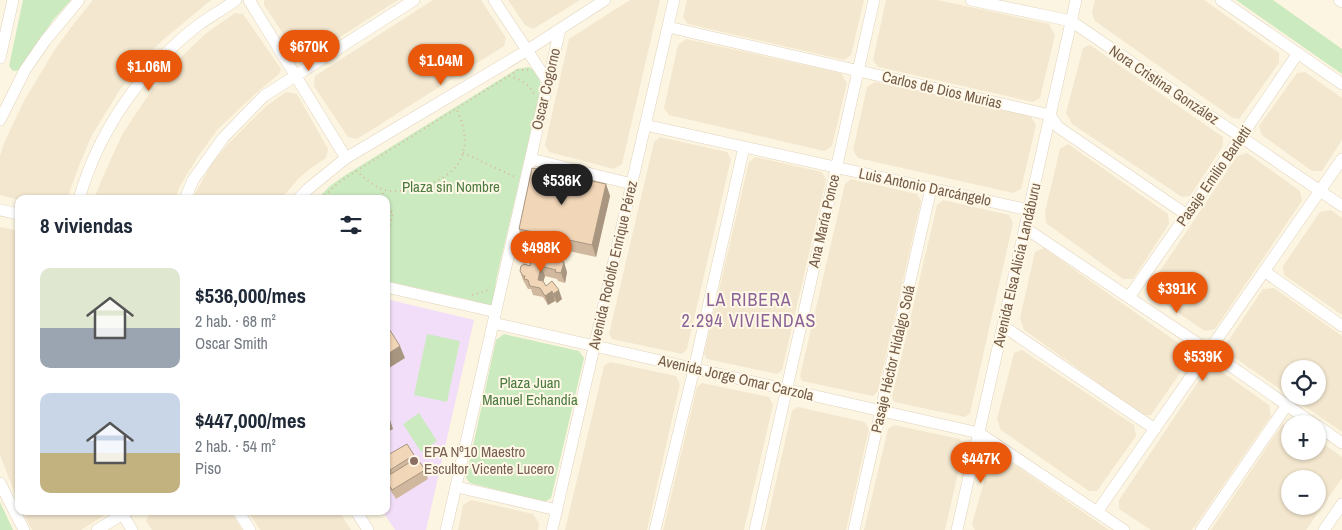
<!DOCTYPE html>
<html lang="es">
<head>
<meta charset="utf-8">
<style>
  :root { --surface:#fff; --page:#f6f6f7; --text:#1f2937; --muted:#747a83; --accent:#ea580c }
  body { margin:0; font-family:"Archivo Narrow",sans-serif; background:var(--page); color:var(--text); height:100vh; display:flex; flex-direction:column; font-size:19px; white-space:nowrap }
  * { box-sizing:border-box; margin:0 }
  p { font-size:16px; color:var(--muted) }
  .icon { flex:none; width:28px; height:28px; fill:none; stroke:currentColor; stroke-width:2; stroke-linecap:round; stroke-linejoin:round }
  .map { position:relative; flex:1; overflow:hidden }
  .sheet { position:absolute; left:15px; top:195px; width:375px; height:320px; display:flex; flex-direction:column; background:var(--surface); border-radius:10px; box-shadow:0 1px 4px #0004 }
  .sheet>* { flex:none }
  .buttons { position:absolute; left:1281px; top:360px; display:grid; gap:10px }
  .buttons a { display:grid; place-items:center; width:45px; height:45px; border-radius:50%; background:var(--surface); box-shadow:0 1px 4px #0004; font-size:25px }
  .price { position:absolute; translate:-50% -42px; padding:0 11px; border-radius:18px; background:var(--accent); color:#fff; font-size:16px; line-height:32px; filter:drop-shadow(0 1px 2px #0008) }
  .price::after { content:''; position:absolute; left:50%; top:30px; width:15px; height:11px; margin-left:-8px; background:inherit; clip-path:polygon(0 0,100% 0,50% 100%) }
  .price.selected { background:#222; color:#fff }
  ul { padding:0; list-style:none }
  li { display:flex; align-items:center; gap:15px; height:125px; padding:0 25px }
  li span { display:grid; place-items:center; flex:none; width:140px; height:100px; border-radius:10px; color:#555 }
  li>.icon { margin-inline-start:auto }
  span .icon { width:60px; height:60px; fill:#fffc; stroke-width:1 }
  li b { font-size:21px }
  h2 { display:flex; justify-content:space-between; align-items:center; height:60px; padding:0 25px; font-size:21px }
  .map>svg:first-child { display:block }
  .residential { fill:#f4e7cf; fill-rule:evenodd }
  .education { fill:#f2def8 }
  .green { fill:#cceac0 }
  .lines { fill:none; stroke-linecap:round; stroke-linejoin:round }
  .minor-casing { stroke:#e1d2bd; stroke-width:12 }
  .path { stroke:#d7b99c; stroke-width:2; stroke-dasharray:1 4; stroke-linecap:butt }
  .minor { stroke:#fff; stroke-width:11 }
  .wall { fill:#d0b89e }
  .shaded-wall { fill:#a99681 }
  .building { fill:#f2d6b8; stroke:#a99681 }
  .education-dot { fill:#8d6e63; stroke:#fff8e7; stroke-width:2 }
  .labels { text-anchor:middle; stroke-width:4; stroke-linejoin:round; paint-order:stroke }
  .street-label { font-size:15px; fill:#745c48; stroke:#fff8e7 }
  .park-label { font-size:15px; fill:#4b7a40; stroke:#fff8e7 }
  .education-label { font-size:15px; fill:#785e54; stroke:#fff8e7; text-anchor:start }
  .quarter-label { font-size:18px; letter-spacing:1px; fill:#8b6398; stroke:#fff8e7 }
</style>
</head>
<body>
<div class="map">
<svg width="1342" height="530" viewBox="0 0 1342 530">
  <rect width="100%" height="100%" fill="#fcf5e1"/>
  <path class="residential" d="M93 0H211L164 39 148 54 119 91 92 135 80 163 67 199H19V200L0 195V156L4 143 24 101 54 51 72 26Z
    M264 0H398L307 58 298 56 264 5Z
    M433 0H481L506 38 504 46 357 139 348 137 314 86 315 76Z
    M508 0H580L533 29 525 25Z
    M630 0H660L622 164 614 169 549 152 545 145 569 39Z
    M687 0H864L851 55 844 60 688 24 683 17Z
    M886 0H937L1049 24 1055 35 1040 98 1033 102 878 67 873 60Z
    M1095 0H1204L1279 53V63L1239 119 1233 118 1095 21 1092 13Z
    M235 13 243 14 281 69 279 74 254 95 218 129 197 158 180 186 175 199H94L105 172 123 133 147 97 172 66 205 34Z
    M686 39 841 73 847 83 832 146 824 151 669 115 664 108 678 45Z
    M1090 45 1223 137V146L1190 196 1182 197 1072 124 1066 113 1083 48Z
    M1305 72 1342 98V140L1322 171H1312L1262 135 1259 126 1297 73Z
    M875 82 1030 115 1036 125 1021 189 1013 193 858 158 853 150 867 87Z
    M286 92 297 94 328 149 326 158 312 167 299 178 281 199H192L212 163 228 144 265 107Z
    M660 137 727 152 731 159 687 349 682 354 612 339 609 334 654 142Z
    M1068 144 1168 214 1169 224 1133 279H1123L1046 223 1045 212 1060 149Z
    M1247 153 1300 191 1302 201 1215 329 1205 331 1150 294V286L1237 156Z
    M755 157 822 172 826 180 782 370 777 374 707 359 704 354 749 162Z
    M851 179 917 194 921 201 878 391 873 396 802 381 800 376 845 184Z
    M943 200 1009 215 1013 223 970 413 965 417 894 402 892 397 937 205Z
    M1331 210 1342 218V315L1284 275 1283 266 1320 212Z
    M0 227 19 231V504L0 455Z
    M1044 248 1188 350 1189 360 1151 415H1143L1024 330 1020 318 1035 252Z
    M1274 288 1342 336V432L1290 396H1318V369H1290V396L1228 353 1226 344 1263 289Z
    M1022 350 1134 425 1136 436 1097 491H1089L1001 430 997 419 1014 353Z
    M610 362 676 376 680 384 647 530H565L604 366Z
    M1215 367 1269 405 1271 416 1192 530H1151L1119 509V500L1206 370Z
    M702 383 769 397 773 405 744 530H663L697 387Z
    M798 407 865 422 869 429 846 530H765L792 411Z
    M1292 422 1294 424H1290V451H1318V440L1342 457V478L1306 530H1211L1282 425ZM1290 479H1318V506H1290Z
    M894 425 960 439 964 447 945 530H864L888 429Z
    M999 454 1109 530H975L972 524 991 458Z
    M471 500 533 514 539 523 538 530H458L463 505Z
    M22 511H106L105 515 81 530H32Z
    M150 511H230L242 530H152L146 521Z
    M248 511H339L351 530H260Z"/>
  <path class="education" d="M386 299 474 320 426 530H395L384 513 375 511H386Z"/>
  <path class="green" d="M23 0H71L53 20 20 70 13 71 9 66Z
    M1236 0H1273L1342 49V74Z
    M529 67C540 75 541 80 540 93L496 280 494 301 492 305 485 306 475 301 386 281V199H317L330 186 344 176 517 69Z
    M427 334 460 341 447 402 414 395Z
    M504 334 579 351 584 358 551 498 545 502 470 483 466 478 496 340Z
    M419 413 437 441 421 452 403 424Z
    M0 502 13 530H0Z"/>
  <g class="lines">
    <defs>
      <path id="minor" d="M249 0 346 158
        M494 0 548 82
        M971 0 1071 21 1342 206
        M1221 0 1342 84
        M1339 0 1342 2
        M668 27 1050 115 1058 127 1187 215
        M0 58 13 0
        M0 120 25 70 45 41 79 0
        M645 125 1029 210
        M531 159 632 184
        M79 199C99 129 143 67 201 23 213 15 225 8 236 0
        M185 199 193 180 223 138 264 96 414 0
        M298 199 308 189 346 158 526 51 605 0
        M0 210 19 214
        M1025 228 1209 351 1314 424
        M1264 271 1342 326
        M386 287 496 312
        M1129 297 1241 137 1298 53
        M493 323 979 433 1124 530
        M1003 326 1155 429
        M1318 426 1342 443
        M0 483 24 530
        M457 487 557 510
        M121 511 132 530
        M238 511 250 530
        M356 511 368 530
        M1097 512 1342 159
        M97 530 128 511
        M446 530 560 29
        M552 530 674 0
        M655 530 694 369 744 147
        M755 530 874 0
        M854 530 931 188
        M957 530 1076 0
        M1201 530 1287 405
        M1324 530 1342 504"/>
    </defs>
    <use href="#minor" class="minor-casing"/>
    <path class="path" d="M509 76C520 79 529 84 534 94
      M463 153 515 177
      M356 171C365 178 374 187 385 190 394 193 406 190 415 188 459 178 476 152 457 110
      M321 199 336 185 345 178 518 70H528
      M382 199 384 190
      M386 211 393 212 386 243
      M472 295 486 291 490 287"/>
    <use href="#minor" class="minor"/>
  </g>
  <path class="wall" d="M606 184 610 196 596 257 523 241 519 229Z
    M532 255 567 272 565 283 558 281 557 279 545 276 543 282 546 286 562 299 557 303 555 301 548 305 543 297 533 295 531 289H528L523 280 520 271 530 266Z
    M414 455 415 459 425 470 428 479 396 499 387 485 386 486V456Z"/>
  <path class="shaded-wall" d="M606 184 610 196 596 257 592 245Z
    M564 262 567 272 565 283 561 273Z
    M541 266 545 276 541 290 538 280Z
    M559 290 562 299 557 303 553 294Z
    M552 291 555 301 548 305 545 296Z
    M400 346 405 358 386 370V355Z
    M389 417 393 429 386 433V418Z"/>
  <path class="building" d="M532 168 606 184 592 245 519 229Z
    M532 255 564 262 561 273 555 272 556 270 541 266 538 280 543 281 546 286 552 281 559 290 553 294 552 291 545 296 540 288 530 286 528 280 524 279 525 276H523L520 271 521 266 524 264 530 266Z
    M386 324 400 346 386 355Z
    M386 412 389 417 386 418Z
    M407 444 414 455 390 470 391 472 386 474V456Z
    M417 458 425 470 392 490 386 480V477Z"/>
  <circle class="education-dot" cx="414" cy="461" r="5"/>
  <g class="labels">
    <g class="street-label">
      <text transform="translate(1164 85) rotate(34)" y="5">Nora Cristina González</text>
      <text transform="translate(546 89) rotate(-77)" y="5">Oscar Cogorno</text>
      <text transform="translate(942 90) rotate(13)" y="5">Carlos de Dios Murias</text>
      <text transform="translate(1214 176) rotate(-55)" y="5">Pasaje Emilio Barletti</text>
      <text transform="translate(925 187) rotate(12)" y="5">Luis Antonio Darcángelo</text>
      <text transform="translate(824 221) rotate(-77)" y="5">Ana María Ponce</text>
      <text transform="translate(613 265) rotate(-77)" y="5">Avenida Rodolfo Enrique Pérez</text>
      <text transform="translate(1017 265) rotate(-77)" y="5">Avenida Elsa Alicia Landáburu</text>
      <text transform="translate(893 359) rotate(-77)" y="5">Pasaje Héctor Hidalgo Solá</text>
      <text transform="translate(736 378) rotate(13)" y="5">Avenida Jorge Omar Carzola</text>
    </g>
    <g class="park-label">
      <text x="451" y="192">Plaza sin Nombre</text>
      <text x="530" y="388">Plaza Juan<tspan x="530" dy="17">Manuel Echandía</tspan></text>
    </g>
    <g class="education-label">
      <text x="424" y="457">EPA Nº10 Maestro<tspan x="424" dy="17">Escultor Vicente Lucero</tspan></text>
    </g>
    <g class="quarter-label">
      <text x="749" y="306">LA RIBERA<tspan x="749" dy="21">2.294 VIVIENDAS</tspan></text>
    </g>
  </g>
</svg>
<div class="buttons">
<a><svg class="icon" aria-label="locate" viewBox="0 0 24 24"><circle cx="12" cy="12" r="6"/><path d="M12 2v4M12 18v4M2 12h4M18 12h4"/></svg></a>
<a>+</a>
<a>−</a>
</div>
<b class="price" style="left:309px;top:72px">$670K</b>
<b class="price" style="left:441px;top:86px">$1.04M</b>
<b class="price" style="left:149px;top:92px">$1.06M</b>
<b class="price selected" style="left:562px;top:206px">$536K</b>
<b class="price" style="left:541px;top:273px">$498K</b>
<b class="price" style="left:1177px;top:314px">$391K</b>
<b class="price" style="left:1203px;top:382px">$539K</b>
<b class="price" style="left:981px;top:484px">$447K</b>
<section class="sheet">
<h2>8 viviendas<svg class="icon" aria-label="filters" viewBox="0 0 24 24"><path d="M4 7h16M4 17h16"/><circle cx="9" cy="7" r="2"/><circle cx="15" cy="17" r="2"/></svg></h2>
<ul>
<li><span style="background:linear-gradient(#dfe7d0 60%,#9aa5b1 0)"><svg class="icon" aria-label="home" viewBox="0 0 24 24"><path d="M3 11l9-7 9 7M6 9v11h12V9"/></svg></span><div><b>$536,000/mes</b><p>2 hab. · 68 m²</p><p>Oscar Smith</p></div></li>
<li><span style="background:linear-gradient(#c9d6e8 60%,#c2b280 0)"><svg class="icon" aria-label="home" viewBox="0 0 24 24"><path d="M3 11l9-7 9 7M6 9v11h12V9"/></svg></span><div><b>$447,000/mes</b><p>2 hab. · 54 m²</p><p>Piso</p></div></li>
</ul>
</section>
</div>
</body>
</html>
